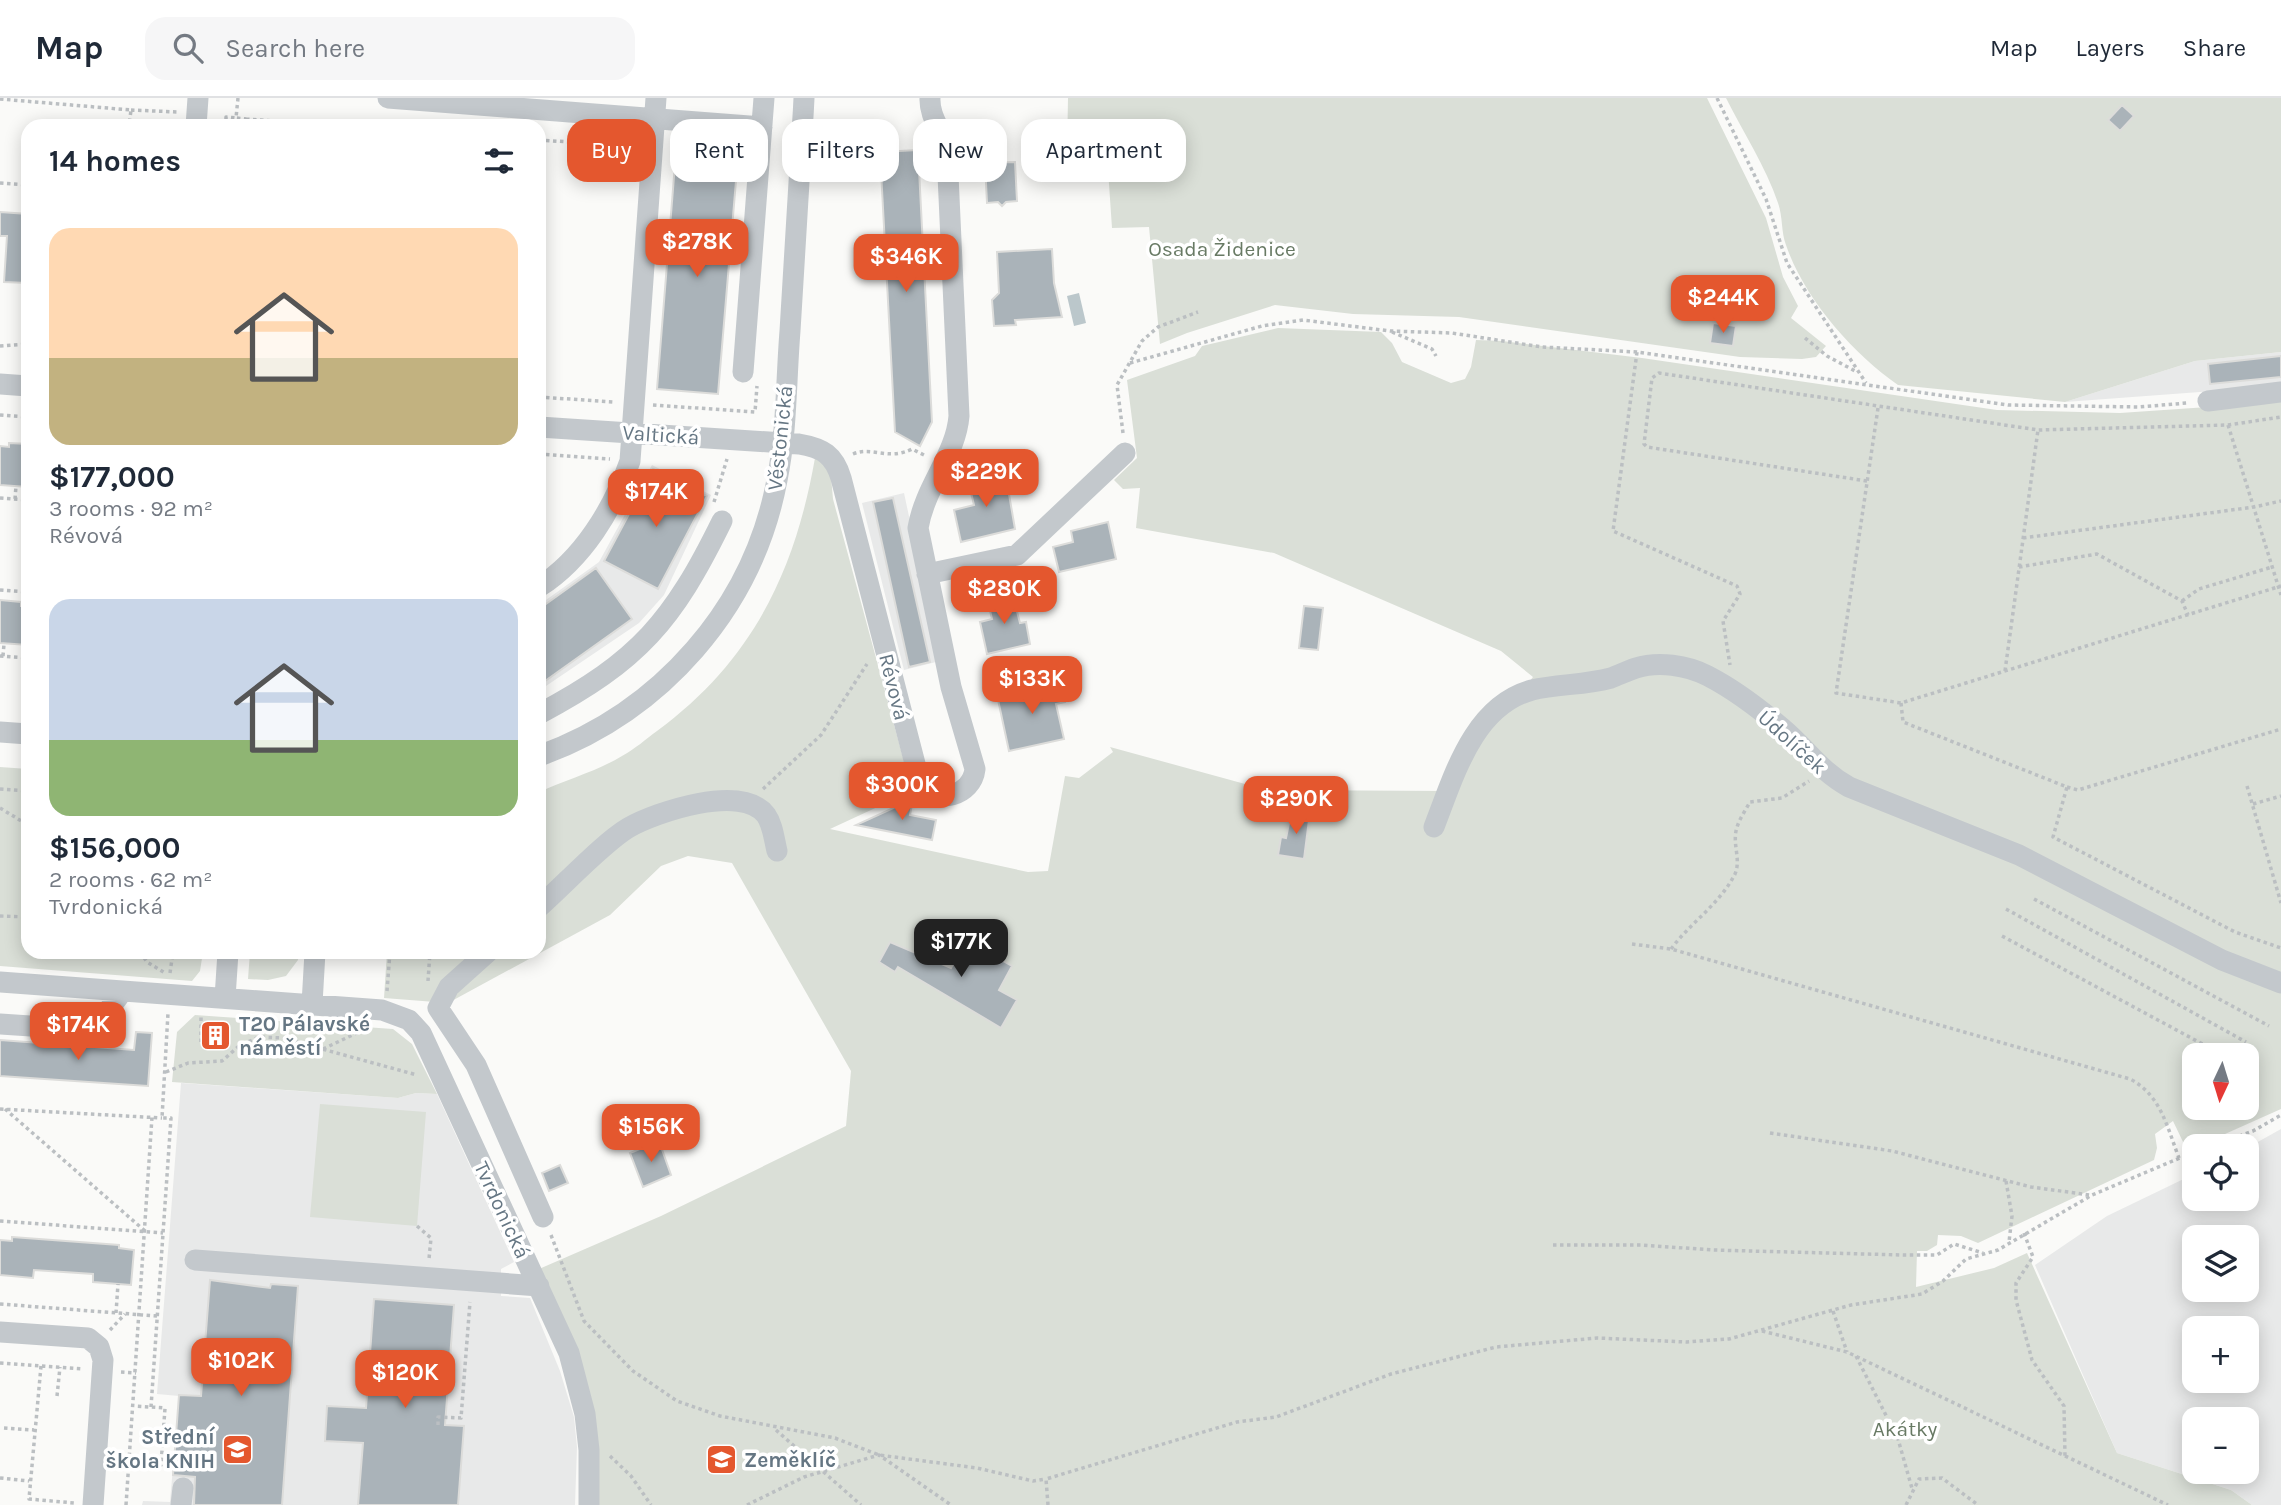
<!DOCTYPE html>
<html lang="en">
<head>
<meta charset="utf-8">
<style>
  :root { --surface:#fff; --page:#f6f6f7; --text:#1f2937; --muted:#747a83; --line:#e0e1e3; --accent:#e4572e }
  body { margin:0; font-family:Karla,sans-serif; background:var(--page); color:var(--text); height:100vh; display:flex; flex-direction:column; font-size:26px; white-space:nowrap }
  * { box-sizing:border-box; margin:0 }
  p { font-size:23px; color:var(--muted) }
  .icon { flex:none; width:38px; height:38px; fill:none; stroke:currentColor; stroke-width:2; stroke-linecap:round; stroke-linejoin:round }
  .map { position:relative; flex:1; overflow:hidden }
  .drawer { position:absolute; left:21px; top:21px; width:525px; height:840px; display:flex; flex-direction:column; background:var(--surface); border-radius:21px; box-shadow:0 4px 18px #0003 }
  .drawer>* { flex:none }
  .top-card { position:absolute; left:567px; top:21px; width:665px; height:63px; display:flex; gap:14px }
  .needle { width:46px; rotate:184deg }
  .fabs { position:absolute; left:2182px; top:945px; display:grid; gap:14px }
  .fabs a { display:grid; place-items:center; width:77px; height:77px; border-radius:14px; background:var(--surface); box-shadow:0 4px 18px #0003; font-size:35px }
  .price { position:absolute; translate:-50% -60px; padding:0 16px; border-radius:14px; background:var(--accent); color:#fff; font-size:23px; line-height:46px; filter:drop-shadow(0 2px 4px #0008) }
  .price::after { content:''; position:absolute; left:50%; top:42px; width:21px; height:16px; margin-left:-10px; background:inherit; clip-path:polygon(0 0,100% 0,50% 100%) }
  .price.current { background:#222; color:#fff }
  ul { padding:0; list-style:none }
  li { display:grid; align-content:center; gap:14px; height:371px; padding:0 28px }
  li span { display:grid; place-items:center; height:217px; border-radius:21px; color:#555 }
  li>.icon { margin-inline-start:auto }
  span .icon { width:126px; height:126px; fill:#fffc; stroke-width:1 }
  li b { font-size:30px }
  h2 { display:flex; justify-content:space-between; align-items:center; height:84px; padding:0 28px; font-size:30px }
  .pill { padding:0 24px; border-radius:21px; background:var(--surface); box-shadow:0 4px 18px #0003; font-size:24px; line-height:63px }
  .pill.current { background:var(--accent); color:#fff }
  header { display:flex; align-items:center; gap:42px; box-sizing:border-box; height:98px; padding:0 35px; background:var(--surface); border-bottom:2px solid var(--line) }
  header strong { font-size:33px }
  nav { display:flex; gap:38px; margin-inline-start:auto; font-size:24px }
  .search { width:490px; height:63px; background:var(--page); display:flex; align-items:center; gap:18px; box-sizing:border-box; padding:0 24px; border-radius:21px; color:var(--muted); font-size:26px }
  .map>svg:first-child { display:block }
  .built { fill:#e8e9e9; fill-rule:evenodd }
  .green { fill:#dadfd7; fill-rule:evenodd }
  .water { fill:#bbc7cb }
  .building { fill:#aab3b9; stroke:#dcdcda; stroke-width:2 }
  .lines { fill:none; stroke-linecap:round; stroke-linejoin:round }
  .path { stroke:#bbbfc2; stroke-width:3.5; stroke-dasharray:3.5 3.5; stroke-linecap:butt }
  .minor { stroke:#c3c8cc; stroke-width:21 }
  .labels { text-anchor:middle; stroke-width:7; stroke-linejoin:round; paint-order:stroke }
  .park-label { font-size:21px; fill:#687a64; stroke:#fff }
  .street-label { font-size:21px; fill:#657683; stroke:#fff }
  .poi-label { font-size:21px; font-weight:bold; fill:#657683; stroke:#fff; text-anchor:start }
</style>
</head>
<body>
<header>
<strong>Map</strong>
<div class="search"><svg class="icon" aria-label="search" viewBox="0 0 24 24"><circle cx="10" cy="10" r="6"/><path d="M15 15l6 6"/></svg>Search here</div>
<nav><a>Map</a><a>Layers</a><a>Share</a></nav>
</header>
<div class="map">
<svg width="2281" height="1407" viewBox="0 0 2281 1407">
  <rect width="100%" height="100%" fill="#fafaf8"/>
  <path class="built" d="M2281 254V288L2065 304 2195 263Z
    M652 367 711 397 664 497 639 525 546 588 539 577V507L599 464Z
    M904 395 940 563 904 572 862 405Z
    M181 985 398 1000 416 995 437 996 514 1164 501 1171V1198L530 1200 560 1273 574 1319 577 1349 575 1407H142L143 1403 170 1404 179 1298 157 1296Z
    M2281 1031V1407H2252L2231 1392 2117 1355 2035 1167 2107 1118 2194 1076V1101H2247V1050ZM2194 1139H2247V1192H2194ZM2194 1230H2247V1283H2194ZM2194 1321H2247V1374H2194Z"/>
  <path class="green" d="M1068 0H1707L1766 120 1783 179 1798 208 1791 220 1826 248 1816 259 1802 261 1740 259 1459 219 1353 216 1275 207 1187 235 1160 246 1149 129 1112 130 1107 57 1067 55Z
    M1726 0H2281V254L2195 263 2065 304 1898 287C1852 255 1804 200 1786 147 1781 134 1783 119 1778 105 1766 69 1743 34 1726 0Z
    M1278 230 1381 234 1392 245 1402 264 1451 285 1465 281 1471 269 1476 242 1502 243 1642 260 1997 312 2120 315 2281 304V1011L2225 1036 2184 1046 2173 1023 2155 1036 2157 1050 2154 1062 1978 1145 1961 1138 1938 1137 1937 1147 1927 1153H1917L1916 1189 1994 1170 2027 1155 2117 1355 2231 1392 2252 1407H593L594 1393 539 1171 661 1118 846 1028 851 973 732 765 688 758 661 768 610 817 448 905 384 900 387 854H539V694C566 682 597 673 622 658 635 651 646 641 657 633 752 563 795 474 815 360L830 367 833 401 912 693 830 731 1028 774 1048 773 1065 678 1079 680 1113 654 1110 649 1267 692 1447 693 1461 668 1533 579 1501 553 1274 455 1136 430 1140 390 1123 391 1114 382 1137 360 1127 282 1195 258 1202 248ZM2194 957H2247V1010H2194Z
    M0 669 28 671V854H203L200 873 192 883 0 868Z
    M250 854H299L298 862 286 878 268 882 248 881Z
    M195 917 393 931 412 946 437 996 416 995 398 1000 172 984 177 934Z
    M320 1006 426 1014 417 1128 310 1119Z"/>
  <path class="water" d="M1079 195 1086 225 1074 228 1067 198Z"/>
  <path class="building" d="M2122 7 2134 18 2120 33 2108 22Z
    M918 52 932 324 920 348 895 334 880 54Z
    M1015 64 1017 103 1006 104 1002 108 998 104 987 105 985 65Z
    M675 66 737 71 718 296 657 291Z
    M0 114 28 116V185L4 184 7 138H0Z
    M1052 151 1054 185 1062 219 1015 222 1016 227 994 228 992 202 999 195 997 154Z
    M1713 225 1736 228 1733 248 1710 245Z
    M2281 258V279L2210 286 2208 266Z
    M9 345 28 346V389L0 387V348L9 349Z
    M653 371 707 398 658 491 604 463Z
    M1005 373 1015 431 961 444 954 412 974 407 968 382Z
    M893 400 930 564 909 569 873 404Z
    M1108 424 1116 461 1059 474 1053 449 1073 444 1071 433Z
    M596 470 632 521 545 583 539 574V511Z
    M1012 494 1020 525 1026 524 1030 546 987 556 980 524 992 521 987 500Z
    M0 502 21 504V508H28V547L0 545Z
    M1304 508 1323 510 1318 552 1299 550Z
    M1060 583 1065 604 1056 606 1064 641 1009 653 997 597Z
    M913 701 910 717 936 722 932 742 856 727Z
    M1292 711 1310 714 1304 761 1278 757 1281 739 1286 740Z
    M967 843 1012 868 999 892 1017 902 1001 930 898 869 895 874 879 864 890 844 951 870Z
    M136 934 152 935 148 988 0 978V942L134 952Z
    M659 1043 671 1077 643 1089 630 1055Z
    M560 1067 568 1085 549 1093 542 1075Z
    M12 1139 119 1147V1150L134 1152 131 1187 93 1184V1176L34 1172 33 1180 0 1177V1142L12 1143Z
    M210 1182 270 1190 271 1186 298 1188 282 1407H194L195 1379 173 1377 179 1297 201 1298Z
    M374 1201 454 1207 445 1327 464 1328 458 1407H358L363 1345 325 1343 327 1308 366 1310Z"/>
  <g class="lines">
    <path class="path" d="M238 0 236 20 246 21 245 28
      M1717 0 1766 101 1787 165 1866 285
      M0 1 131 12 129 28
      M131 12 177 14
      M246 21 344 28
      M226 28V19L236 20
      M539 42 631 48
      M575 45 589 67
      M674 51 739 55
      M821 62H831
      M539 65 542 33
      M0 85 28 87
      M1392 234 1432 251 1436 258
      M1805 240 1827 258 1857 274
      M0 248 28 246
      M1637 254 1613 433 1737 488 1740 496 1723 523 1730 567
      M1130 265 1262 228 1303 222 1390 233 1452 235 1542 249 1637 254 2008 307 2139 309 2187 305
      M539 299 614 304
      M653 307 755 314 757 288
      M1878 310 1836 595 1901 605 2281 488
      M0 317 28 319
      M2228 327 2281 497
      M1123 335 1117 287 1142 243 1158 229 1198 214
      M539 356 610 361
      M853 356C872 348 888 363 912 351L924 357
      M1867 383 1647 349 1644 346 1652 280 1659 275 2038 332 2228 327 2281 319
      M0 400 28 402
      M15 401 16 388
      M714 404 727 361
      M2023 440 2254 409 2281 403
      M2019 469 2097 456 2182 503 2188 517
      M0 492 28 494
      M2182 503 2199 491 2272 469
      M27 508 28 499
      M0 558 28 560
      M3 558 4 546
      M2005 573 2038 332
      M1901 605 1903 624 2067 689 2053 739 2235 834 2281 850
      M2247 688 2281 805
      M2067 689 2078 692 2281 631
      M0 691 28 693
      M763 691 821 637 867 566
      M2253 706 2281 698
      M0 710 28 727
      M2034 801 2269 928
      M2006 811 2246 944
      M0 818 28 819
      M2002 838 2221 956
      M1632 846 1671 851 2130 981C2161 997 2167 1029 2179 1060
      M1671 851C1690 825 1720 806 1735 776 1741 762 1733 748 1736 733 1738 723 1745 713 1750 704L1782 700 1809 683
      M140 854 147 864 165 875
      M170 875 173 854
      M428 883 430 854
      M387 893 390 854
      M259 939 262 925
      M201 944V918
      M323 951 363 932
      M166 974 188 965 222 963 239 948 259 939 282 940 417 977
      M0 1011 162 1020
      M5 1011 145 1133
      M1770 1035 1892 1053 2031 1089 2090 1097
      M2213 1048 2253 1033 2281 1017
      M2006 1083 2012 1118 2009 1144
      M0 1123 163 1135
      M417 1128 431 1140 429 1161
      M2024 1135 2033 1159 2016 1185V1202L2032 1262 2064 1308 2065 1358
      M551 1137 584 1223 633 1273 677 1303 720 1318 835 1340 879 1357 977 1370 1033 1383 1046 1381
      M1553 1147H1641L1713 1152 1903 1157H1937L1954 1146 1983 1155
      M0 1206 157 1218
      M1833 1213 1847 1254
      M116 1215 118 1186
      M110 1232 125 1216
      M1762 1233 1847 1254 2168 1407
      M1856 1258 1898 1341 1913 1394
      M0 1265 83 1271
      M41 1268 29 1401 74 1405
      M121 1274 136 1275
      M57 1298 60 1269
      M151 1309 171 1020H162L168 915
      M438 1327V1319L461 1320 470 1204
      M4 1330 34 1332
      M776 1332 861 1407
      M163 1337H176
      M610 1358 631 1378 651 1407
      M130 1364 161 1367 165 1310 135 1308
      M0 1380 29 1383
      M126 1407 152 1019
      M747 1407 804 1379 879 1357 951 1407
      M1048 1407 1046 1381 1237 1324 1276 1319 1391 1276 1496 1249 1597 1240 1687 1244 1729 1241 1851 1207 1922 1196 1943 1183 1966 1161 1998 1152 2092 1097 2194 1054
      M1906 1407 1919 1381 1942 1380 1978 1407"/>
    <path class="minor" d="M388 0 762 29
      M196 28 198 0
      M743 274 764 0
      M0 286 28 288
      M2208 303 2281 294
      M539 329 799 346C823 350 834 357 841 380L920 685C936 708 972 698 975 671L951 589 918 430C925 388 956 357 959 318L947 55C945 35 929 21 930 0
      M927 476 1017 457 1125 355
      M539 489C583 461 613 411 630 363L656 0
      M539 616C639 563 673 523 722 423
      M0 634 28 636
      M539 658C661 614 753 510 777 382 787 333 786 282 790 233 795 156 800 78 804 0
      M1434 729C1454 678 1473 608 1532 592 1558 586 1585 587 1611 580 1619 577 1627 573 1636 570 1658 563 1687 567 1708 578 1733 591 1761 612 1782 630 1807 651 1820 673 1849 689L2019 757 2222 862 2281 885
      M539 809C563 788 603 745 628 730 656 714 742 685 766 717 773 727 774 741 777 753
      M488 854 449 889 438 910 476 967 543 1119
      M0 884 382 912 409 922 421 935 569 1255 585 1316 589 1352V1407
      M225 900 228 854
      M312 906 315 854
      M0 926 106 933 107 914 122 894
      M195 1162 539 1188
      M0 1234 88 1240 99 1249 103 1262 93 1407
      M181 1407 183 1390"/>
  </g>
  <defs>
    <symbol id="building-square" viewBox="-11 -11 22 22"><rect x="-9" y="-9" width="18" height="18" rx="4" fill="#e4572e" stroke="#fff"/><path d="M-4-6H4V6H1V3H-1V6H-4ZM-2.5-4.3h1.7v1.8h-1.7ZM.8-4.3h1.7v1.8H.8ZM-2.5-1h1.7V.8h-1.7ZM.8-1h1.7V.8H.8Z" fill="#fff"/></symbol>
    <symbol id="school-square" viewBox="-11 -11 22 22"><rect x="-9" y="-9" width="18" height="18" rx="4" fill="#e4572e" stroke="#fff"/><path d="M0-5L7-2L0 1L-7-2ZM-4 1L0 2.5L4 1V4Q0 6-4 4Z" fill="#fff"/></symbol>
  </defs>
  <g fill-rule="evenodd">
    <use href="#building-square" x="198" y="920" width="35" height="35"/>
    <use href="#school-square" x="220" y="1334" width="35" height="35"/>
    <use href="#school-square" x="704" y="1344" width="35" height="35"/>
  </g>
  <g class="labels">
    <g class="park-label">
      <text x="1222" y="158">Osada Židenice</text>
      <text x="1905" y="1338">Akátky</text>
    </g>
    <g class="street-label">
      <text transform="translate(661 337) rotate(4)" y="7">Valtická</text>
      <text transform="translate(780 340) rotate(-84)" y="7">Věstonická</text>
      <text transform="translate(894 589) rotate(76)" y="7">Révová</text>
      <text transform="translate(1792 644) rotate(42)" y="7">Údolíček</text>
      <text transform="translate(502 1112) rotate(65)" y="7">Tvrdonická</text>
    </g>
    <g class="poi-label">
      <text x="239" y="933">T20 Pálavské<tspan x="239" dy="24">náměstí</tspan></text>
      <text x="215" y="1346" text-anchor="end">Střední<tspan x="215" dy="24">škola KNIH</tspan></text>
      <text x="744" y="1369">Zeměklíč</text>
    </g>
  </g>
</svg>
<div class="fabs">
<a><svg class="needle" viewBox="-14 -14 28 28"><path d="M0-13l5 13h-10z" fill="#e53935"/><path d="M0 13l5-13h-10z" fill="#747a83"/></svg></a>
<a><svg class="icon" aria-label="locate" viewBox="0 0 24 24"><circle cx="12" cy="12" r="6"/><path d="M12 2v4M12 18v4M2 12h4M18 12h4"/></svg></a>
<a><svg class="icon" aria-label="layers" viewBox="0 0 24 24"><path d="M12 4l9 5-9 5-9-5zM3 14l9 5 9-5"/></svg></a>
<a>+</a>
<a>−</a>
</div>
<b class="price" style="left:697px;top:181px">$278K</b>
<b class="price" style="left:906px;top:196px">$346K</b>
<b class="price" style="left:1723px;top:237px">$244K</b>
<b class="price" style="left:986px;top:411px">$229K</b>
<b class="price" style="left:656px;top:431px">$174K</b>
<b class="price" style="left:1004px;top:528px">$280K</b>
<b class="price" style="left:1032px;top:618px">$133K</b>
<b class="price" style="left:902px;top:724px">$300K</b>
<b class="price" style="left:1296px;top:738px">$290K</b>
<b class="price current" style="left:961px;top:881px">$177K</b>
<b class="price" style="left:78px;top:964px">$174K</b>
<b class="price" style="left:651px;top:1066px">$156K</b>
<b class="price" style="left:241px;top:1300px">$102K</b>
<b class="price" style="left:405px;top:1312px">$120K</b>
<div class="top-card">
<a class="pill current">Buy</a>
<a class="pill">Rent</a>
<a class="pill">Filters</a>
<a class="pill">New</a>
<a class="pill">Apartment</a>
</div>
<section class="drawer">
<h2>14 homes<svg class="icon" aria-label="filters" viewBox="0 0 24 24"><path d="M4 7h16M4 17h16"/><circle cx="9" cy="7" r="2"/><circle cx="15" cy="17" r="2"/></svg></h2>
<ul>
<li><span style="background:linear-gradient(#ffd9b3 60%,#c2b280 0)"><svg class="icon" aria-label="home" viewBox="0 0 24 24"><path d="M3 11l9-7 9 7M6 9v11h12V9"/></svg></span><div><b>$177,000</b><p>3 rooms · 92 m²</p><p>Révová</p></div></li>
<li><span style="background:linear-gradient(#c9d6e8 65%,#8fb573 0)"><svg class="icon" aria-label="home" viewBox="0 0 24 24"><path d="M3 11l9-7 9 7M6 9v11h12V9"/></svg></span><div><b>$156,000</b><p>2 rooms · 62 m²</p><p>Tvrdonická</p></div></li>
</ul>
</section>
</div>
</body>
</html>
